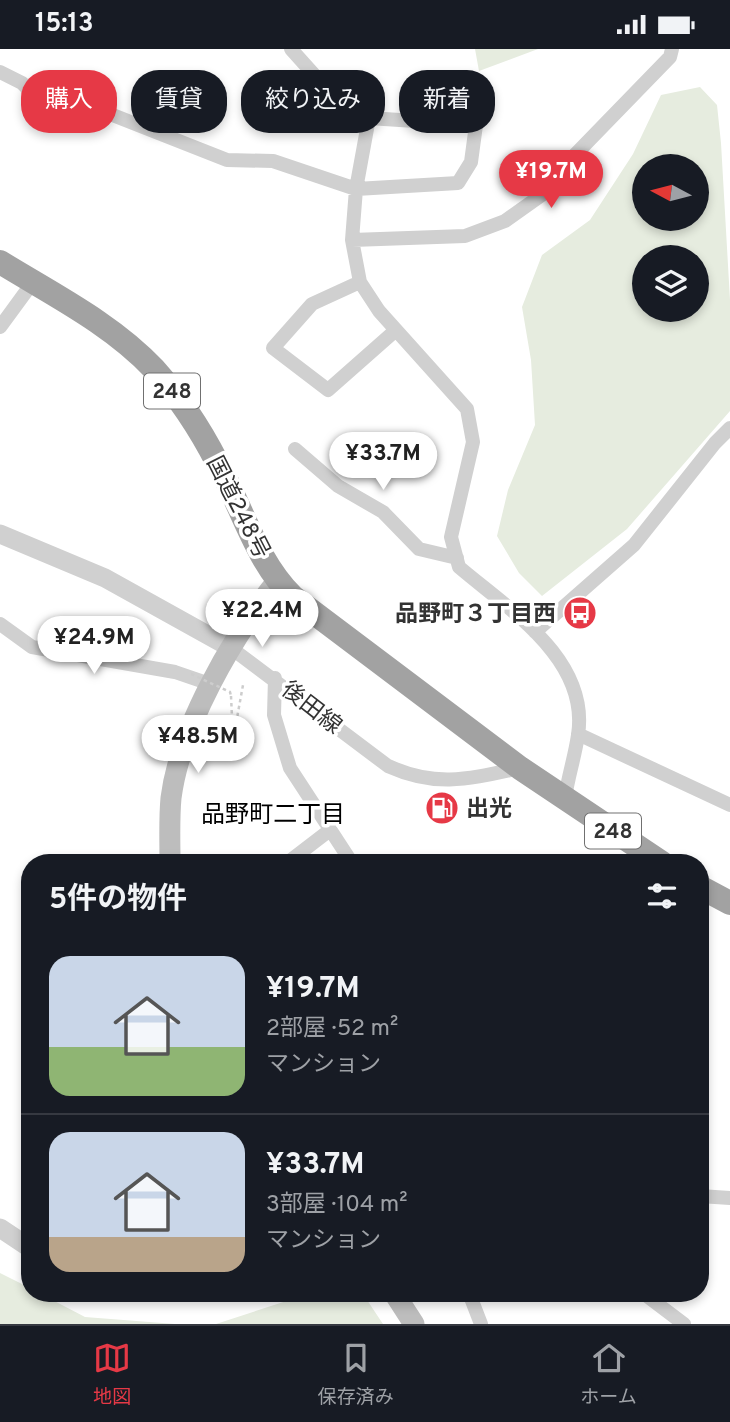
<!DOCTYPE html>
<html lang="ja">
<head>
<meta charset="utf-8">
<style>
  :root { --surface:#171b24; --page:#242831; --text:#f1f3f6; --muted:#9ea1a6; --line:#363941; --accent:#e63946 }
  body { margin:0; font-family:Overpass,"Noto Sans JP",sans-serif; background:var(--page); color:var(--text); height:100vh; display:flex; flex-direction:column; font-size:26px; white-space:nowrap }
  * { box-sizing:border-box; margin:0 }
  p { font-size:23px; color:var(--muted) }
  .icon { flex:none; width:38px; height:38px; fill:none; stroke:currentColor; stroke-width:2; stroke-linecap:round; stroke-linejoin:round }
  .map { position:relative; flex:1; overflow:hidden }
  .side { position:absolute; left:21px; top:805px; width:688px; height:448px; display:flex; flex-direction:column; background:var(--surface); border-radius:28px; box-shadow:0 4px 10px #0003 }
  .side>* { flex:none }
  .guide { position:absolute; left:21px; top:21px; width:690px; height:63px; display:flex; gap:14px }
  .needle { width:46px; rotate:277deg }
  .fabs { position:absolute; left:632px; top:105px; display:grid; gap:14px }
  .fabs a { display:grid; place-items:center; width:77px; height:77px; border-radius:50%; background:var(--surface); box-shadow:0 4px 10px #0003; font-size:35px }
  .price { position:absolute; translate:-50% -60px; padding:0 16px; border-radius:24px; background:#fff; color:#222; font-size:23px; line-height:46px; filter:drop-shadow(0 2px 4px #0008) }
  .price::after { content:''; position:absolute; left:50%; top:42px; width:21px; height:16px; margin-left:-10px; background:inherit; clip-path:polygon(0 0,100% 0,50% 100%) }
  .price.selected { background:var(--accent); color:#fff }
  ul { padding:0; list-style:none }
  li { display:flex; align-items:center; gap:21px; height:175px; padding:0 28px }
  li+li { border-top:2px solid var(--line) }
  li span { display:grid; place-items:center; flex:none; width:196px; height:140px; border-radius:21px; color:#555 }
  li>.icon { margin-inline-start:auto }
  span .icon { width:84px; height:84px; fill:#fffc; stroke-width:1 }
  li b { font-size:30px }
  h2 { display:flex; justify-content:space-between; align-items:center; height:84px; padding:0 28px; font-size:30px }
  .tag { padding:0 24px; border-radius:28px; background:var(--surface); box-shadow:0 4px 10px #0003; font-size:24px; line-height:63px }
  .tag.selected { background:var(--accent); color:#fff }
  .status { display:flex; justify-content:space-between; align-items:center; height:49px; padding:0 35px; background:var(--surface); direction:ltr }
  .status svg { height:19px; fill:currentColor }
  .tabs { display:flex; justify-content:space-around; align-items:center; height:98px; border-top:2px solid var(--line); background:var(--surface); font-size:19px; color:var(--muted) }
  .tabs a { display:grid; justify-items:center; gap:4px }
  .tabs .selected { color:var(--accent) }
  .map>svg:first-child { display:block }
  .green { fill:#e6ecdf; fill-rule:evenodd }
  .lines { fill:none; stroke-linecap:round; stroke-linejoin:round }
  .path { stroke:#cdcdcd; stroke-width:2.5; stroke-dasharray:3.5 3.5; stroke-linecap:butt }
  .minor { stroke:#d0d0d0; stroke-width:14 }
  .tertiary { stroke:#d0d0d0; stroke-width:19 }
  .secondary { stroke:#bdbdbd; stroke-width:21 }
  .trunk { stroke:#a2a2a2; stroke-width:24 }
  .path-bridge { stroke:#cdcdcd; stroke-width:2.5; stroke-dasharray:3.5 3.5; stroke-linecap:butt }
  .labels { text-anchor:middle; stroke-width:7; stroke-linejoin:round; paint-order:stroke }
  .shield { fill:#fff; stroke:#707070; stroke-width:2 }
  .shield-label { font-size:21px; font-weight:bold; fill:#333 }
  .street-label { font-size:23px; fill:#333; stroke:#fff }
  .poi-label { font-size:23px; font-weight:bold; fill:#333; stroke:#fff; text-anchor:end }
  .neighbourhood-label { font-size:24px; fill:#000; stroke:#fff }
</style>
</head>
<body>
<div class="status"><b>15:13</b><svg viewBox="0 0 49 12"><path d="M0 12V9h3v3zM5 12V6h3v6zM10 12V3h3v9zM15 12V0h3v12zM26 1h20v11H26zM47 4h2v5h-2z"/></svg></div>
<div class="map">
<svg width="730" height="1275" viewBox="0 0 730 1275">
  <rect width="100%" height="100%" fill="#fff"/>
  <path class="green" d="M475 0H538L479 22Z
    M700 38 717 56 721 94 730 251V362L627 480 542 547 519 524 497 487 508 441 535 376 531 311 522 258 542 206 590 171 633 105 661 46ZM696 117V170H644V117ZM696 208V261H644V208Z
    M0 1224 30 1239V1244H39L85 1268 175 1275H0Z
    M311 1244 363 1245 383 1275H216Z"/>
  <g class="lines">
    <path class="path" d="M231 647 232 668 237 669 243 636"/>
    <path class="minor" d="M291 0 326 39 369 69 356 140 352 191 360 233 379 262 467 360 473 393 451 488 459 518C508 560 590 610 578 686 575 707 568 728 565 749
      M0 23 22 34 39 51 105 63 227 111 273 112 356 140 458 134 471 113 476 76 369 69
      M352 191 465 187 505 172 543 145 568 113 670 8 672 0
      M360 233 312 255 273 299 328 341 396 281
      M0 278 33 233
      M295 400 338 437 383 463 419 500 457 509
      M0 575 32 598 175 623 210 635
      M535 583 634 496 715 394 730 379
      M231 599 388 717C437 739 469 730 520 719
      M275 629 274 666 290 719 352 814
      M578 685 730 756
      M287 814 330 781
      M700 1147 730 1149
      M469 1244 481 1275
      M643 1244 684 1275"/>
    <path class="tertiary" d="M0 485 105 529 231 599
      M0 1179 30 1199"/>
    <path class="secondary" d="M170 814C170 792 169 770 171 749 180 678 233 587 277 532
      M394 1244 414 1275"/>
    <path class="trunk" d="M0 213C52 245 112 275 154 320 179 348 200 380 217 413 242 458 256 512 293 548L520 719 662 814
      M700 838 730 854"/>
    <path class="path-bridge" d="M191 625 230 643 231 647"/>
  </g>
  <defs>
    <symbol id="bus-disc" viewBox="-11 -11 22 22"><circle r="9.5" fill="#e63946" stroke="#fff"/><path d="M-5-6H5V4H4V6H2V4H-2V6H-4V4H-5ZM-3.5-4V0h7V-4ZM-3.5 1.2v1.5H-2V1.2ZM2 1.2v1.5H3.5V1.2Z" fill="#fff"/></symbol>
    <symbol id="fuel-disc" viewBox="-11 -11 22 22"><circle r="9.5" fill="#e63946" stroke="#fff"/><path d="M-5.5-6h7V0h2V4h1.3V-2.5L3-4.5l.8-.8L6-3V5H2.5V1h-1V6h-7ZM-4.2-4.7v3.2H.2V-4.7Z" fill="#fff"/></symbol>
  </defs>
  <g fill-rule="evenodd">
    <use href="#bus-disc" x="561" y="545" width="38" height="38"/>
    <use href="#fuel-disc" x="423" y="740" width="38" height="38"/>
  </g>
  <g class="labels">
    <g class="shield">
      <rect x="144" y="324.5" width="56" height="35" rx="5"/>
      <rect x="585" y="764.5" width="56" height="35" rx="5"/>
    </g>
    <g class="shield-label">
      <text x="172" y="349">248</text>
      <text x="613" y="789">248</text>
    </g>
    <g class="street-label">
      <text transform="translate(239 458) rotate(63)" y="8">国道248号</text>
      <text transform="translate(312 658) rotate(38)" y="8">後田線</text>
    </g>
    <g class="poi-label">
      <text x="556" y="572">品野町３丁目西</text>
      <text x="466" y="767" text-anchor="start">出光</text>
    </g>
    <g class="neighbourhood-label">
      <text x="273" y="773">品野町二丁目</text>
    </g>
  </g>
</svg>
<div class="fabs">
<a><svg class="needle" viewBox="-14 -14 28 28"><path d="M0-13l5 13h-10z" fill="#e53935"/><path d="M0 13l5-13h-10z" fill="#9ea1a6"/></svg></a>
<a><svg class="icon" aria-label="layers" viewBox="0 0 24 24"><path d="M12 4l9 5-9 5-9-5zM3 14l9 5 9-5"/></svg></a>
</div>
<b class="price selected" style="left:551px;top:161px">¥19.7M</b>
<b class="price" style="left:383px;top:443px">¥33.7M</b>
<b class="price" style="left:262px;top:600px">¥22.4M</b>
<b class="price" style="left:94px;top:627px">¥24.9M</b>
<b class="price" style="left:198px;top:726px">¥48.5M</b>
<div class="guide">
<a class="tag selected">購入</a>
<a class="tag">賃貸</a>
<a class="tag">絞り込み</a>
<a class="tag">新着</a>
</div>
<section class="side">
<h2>5件の物件<svg class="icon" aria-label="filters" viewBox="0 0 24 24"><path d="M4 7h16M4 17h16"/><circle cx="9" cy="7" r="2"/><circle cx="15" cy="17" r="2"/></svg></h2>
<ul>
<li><span style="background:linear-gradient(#c9d6e8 65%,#8fb573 0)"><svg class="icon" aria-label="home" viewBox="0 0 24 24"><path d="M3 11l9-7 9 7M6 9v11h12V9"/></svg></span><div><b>¥19.7M</b><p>2部屋 · 52 m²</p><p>マンション</p></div></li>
<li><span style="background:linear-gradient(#c9d6e8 75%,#b9a48a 0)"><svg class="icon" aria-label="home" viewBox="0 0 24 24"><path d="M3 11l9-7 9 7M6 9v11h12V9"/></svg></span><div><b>¥33.7M</b><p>3部屋 · 104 m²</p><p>マンション</p></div></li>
</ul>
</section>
</div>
<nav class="tabs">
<a class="selected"><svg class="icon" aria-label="map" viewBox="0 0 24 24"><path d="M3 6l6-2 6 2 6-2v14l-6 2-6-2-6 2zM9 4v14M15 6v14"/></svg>地図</a>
<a><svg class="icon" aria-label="saved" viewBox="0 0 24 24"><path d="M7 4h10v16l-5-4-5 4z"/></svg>保存済み</a>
<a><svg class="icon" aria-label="home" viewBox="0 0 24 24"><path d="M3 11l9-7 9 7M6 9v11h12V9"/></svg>ホーム</a>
</nav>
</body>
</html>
